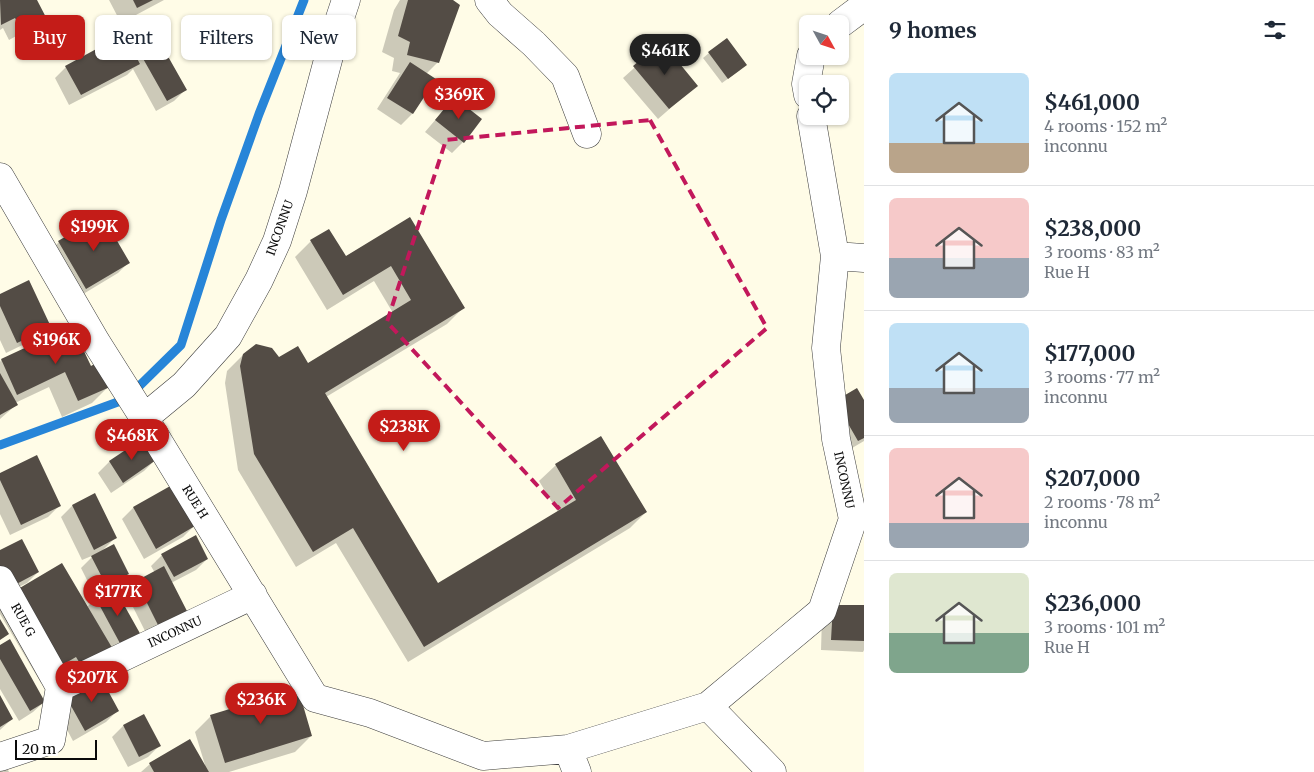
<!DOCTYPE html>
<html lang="en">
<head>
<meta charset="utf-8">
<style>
  :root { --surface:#fff; --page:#f2f2f3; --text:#1f2937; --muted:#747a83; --line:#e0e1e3; --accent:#c41c18 }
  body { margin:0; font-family:Merriweather,serif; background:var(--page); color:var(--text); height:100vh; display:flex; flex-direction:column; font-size:19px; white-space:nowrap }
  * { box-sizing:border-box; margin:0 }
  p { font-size:16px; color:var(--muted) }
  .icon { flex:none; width:28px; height:28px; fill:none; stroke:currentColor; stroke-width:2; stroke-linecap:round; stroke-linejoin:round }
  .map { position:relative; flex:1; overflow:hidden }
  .panel { display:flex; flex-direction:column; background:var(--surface); width:450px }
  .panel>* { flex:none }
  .guide { position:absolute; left:15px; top:15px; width:475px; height:45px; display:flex; gap:10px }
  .needle { width:32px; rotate:130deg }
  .controls { position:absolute; left:799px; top:15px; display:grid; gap:10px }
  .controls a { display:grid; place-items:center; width:50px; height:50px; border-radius:8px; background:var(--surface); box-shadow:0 1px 4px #0004; font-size:25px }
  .scale { position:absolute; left:15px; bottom:12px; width:82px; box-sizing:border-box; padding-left:5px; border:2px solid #0a0a0a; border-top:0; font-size:14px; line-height:18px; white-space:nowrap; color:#0a0a0a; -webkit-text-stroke:4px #fff; paint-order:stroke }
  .price { position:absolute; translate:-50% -42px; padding:0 11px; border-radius:18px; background:var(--accent); color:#fff; font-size:16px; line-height:32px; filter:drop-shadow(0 1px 2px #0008) }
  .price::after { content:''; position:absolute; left:50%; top:30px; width:15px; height:11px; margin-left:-8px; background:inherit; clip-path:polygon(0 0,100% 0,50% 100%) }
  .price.selected { background:#222; color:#fff }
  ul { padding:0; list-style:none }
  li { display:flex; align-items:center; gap:15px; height:125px; padding:0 25px }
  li+li { border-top:1px solid var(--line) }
  li span { display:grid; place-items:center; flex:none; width:140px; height:100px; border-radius:8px; color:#555 }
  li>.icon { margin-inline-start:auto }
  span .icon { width:60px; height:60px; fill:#fffc; stroke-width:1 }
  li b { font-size:21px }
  h2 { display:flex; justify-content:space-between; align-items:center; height:60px; padding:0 25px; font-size:21px }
  .tag { padding:0 18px; border-radius:8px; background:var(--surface); box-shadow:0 1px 4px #0004; font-size:18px; line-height:45px }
  .tag.selected { background:var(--accent); color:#fff }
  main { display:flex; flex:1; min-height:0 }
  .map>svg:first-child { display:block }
  .shadow { fill:#0003 }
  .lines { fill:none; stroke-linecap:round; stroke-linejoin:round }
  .stream { stroke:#2785d8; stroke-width:9 }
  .building { fill:#534c45 }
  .street-casing { stroke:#3d3d3d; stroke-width:29 }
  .street { stroke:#fff; stroke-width:28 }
  .marked { fill:none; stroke:#c2185b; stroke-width:4; stroke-dasharray:10 6; stroke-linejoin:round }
  .labels { text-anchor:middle; stroke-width:5; stroke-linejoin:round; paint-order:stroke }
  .street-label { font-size:12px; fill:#0a0a0a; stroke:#fff }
</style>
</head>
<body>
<main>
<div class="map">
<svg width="864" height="772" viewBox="0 0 864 772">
  <rect width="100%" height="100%" fill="#fffce7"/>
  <path class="shadow" d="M0 0H36L49 25 38 36 25 42 20 34 9 40 3 28 0 30Z
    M109 0H164L121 23Z
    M400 0H451L438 62 426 74 434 79 412 114 401 125 377 109 400 73 392 71 394 58 382 52 394 10Z
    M129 33 185 90 174 101 156 111 133 69 127 75 69 105 55 78 66 67 124 38Z
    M726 39 740 70 722 83 703 58Z
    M661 44 696 86 658 119 623 78Z
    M454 98 463 142 452 153 425 132Z
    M409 219 463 308 447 324 326 397 438 585 558 512 539 481 556 465 601 437 646 512 630 528 408 662 336 543 296 567 238 470 225 383 227 371 243 355 279 359 307 364 393 313 374 281 327 310 295 257 311 241 345 257Z
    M59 242 129 262 118 273 75 299 48 253Z
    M0 295 50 326 39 337 6 353 0 340Z
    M1 360 90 367 108 387 92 403 62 417 49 387 15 403 16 405 0 419V362Z
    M864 402V441L847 451 825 413Z
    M142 440 155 460 144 471 111 493 98 473 109 462Z
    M0 474 59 506 48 517 10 535 0 514Z
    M172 486 194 526 183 537 144 559 122 519 133 508Z
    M94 495 115 538 102 551 128 573 113 586 140 637 59 672 41 683 0 614V606L87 607 96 598 109 591 108 589 95 596 81 568 94 555 82 560 61 517 72 506Z
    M0 552 38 572 27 583 0 596Z
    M162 555 207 559 196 570 171 583 186 613 148 637 126 593 137 582 155 573 151 566Z
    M864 607V650L863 652 821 650 822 617Z
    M0 646 44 702 33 712 19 721 0 689Z
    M99 678 117 711 106 722 73 741 55 707Z
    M0 698 12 719 0 730Z
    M211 716 311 736 295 752 229 772H141L150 764 205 765 195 732Z
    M123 726 159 746 148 757 128 767 112 737Z
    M3 760 9 772H0V762Z"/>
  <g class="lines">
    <path class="stream" d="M0 445 126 399 181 345 221 220 259 114 304 0"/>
  </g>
  <path class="building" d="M0 0H37L50 25 36 32 31 24 21 29 15 18 1 25Z
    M133 0H153L137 8Z
    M408 0H453L460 5 439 63 407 55 410 42 398 36Z
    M148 21 187 90 167 101 128 32Z
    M124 34 140 64 81 95 65 66Z
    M727 38 747 65 728 79 708 52Z
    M662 42 698 86 669 109 633 66Z
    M410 62 436 79 413 114 387 98Z
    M454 97 482 119 464 143 435 120Z
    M102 215 130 263 86 289 58 241Z
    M410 217 465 308 325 393 438 583 576 500 555 464 601 436 647 512 424 647 353 528 313 552 254 454 240 366 243 354 256 344 272 348 279 357 298 346 308 363 411 300 391 266 343 295 310 240 329 229 346 256Z
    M29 280 51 327 17 343 0 306V294Z
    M72 326 91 366 98 362 110 387 78 401 65 372 17 395 1 359Z
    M0 373 18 405 0 415Z
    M857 388 864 400V438L858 441 835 401Z
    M142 439 156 460 123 483 109 461Z
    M37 455 61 506 21 525 0 480V473Z
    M172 485 195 526 156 549 133 507Z
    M95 493 117 538 94 550 72 505Z
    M196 535 208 559 174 577 161 554Z
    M22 539 39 572 9 588 0 570V550Z
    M114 544 129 574 106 585 91 556Z
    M62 563 114 651 84 670 76 657 57 668 13 592Z
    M164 566 188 613 159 627 136 581Z
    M114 587 142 637 122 647 95 597Z
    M833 605H864V641L831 640Z
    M0 619 9 634 0 640Z
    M10 639 45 702 30 711 0 659V645Z
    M100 676 119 711 85 731 65 695Z
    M298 688 312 736 225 763 210 715Z
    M0 695 13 719 0 727Z
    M144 714 161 746 139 757 123 725Z
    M190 739 209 772H154L149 763Z"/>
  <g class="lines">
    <defs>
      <path id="street" d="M489 0 500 14 534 44 565 76 587 134
        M840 24 864 6
        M808 95 806 84 811 56
        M0 177 96 342 144 418 315 698 370 713 483 756 568 749 708 706 822 611 853 519 836 439 826 348 835 256 811 116
        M835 256 864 258
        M144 418 184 385 228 336 259 280 277 241 293 191 336 30 346 0
        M0 580 60 687
        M60 687 253 595
        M708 706 772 772
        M568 749 577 772
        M0 757 51 740 60 687"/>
    </defs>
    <use href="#street" class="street-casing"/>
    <use href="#street" class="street"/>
  </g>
  <path class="marked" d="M650 120 767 328 558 508 387 322 446 140Z"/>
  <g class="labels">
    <g class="street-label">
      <text transform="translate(280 228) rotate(-70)" y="4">INCONNU</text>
      <text transform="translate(844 480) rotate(78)" y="4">INCONNU</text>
      <text transform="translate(195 502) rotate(58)" y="4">RUE H</text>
      <text transform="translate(23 620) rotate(61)" y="4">RUE G</text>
      <text transform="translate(175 632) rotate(-25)" y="4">INCONNU</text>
    </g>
  </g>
</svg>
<div class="controls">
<a><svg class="needle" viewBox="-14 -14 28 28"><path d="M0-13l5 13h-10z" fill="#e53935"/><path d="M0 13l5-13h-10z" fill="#747a83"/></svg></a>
<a><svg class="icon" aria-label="locate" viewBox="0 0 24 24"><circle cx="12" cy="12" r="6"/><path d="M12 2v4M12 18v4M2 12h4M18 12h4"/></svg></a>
</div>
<div class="scale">20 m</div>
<b class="price selected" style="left:665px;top:76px">$461K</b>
<b class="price" style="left:459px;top:120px">$369K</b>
<b class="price" style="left:94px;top:252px">$199K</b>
<b class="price" style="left:56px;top:365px">$196K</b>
<b class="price" style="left:404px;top:452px">$238K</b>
<b class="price" style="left:132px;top:461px">$468K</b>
<b class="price" style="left:118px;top:617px">$177K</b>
<b class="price" style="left:92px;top:703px">$207K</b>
<b class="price" style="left:261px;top:725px">$236K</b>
<div class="guide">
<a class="tag selected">Buy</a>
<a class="tag">Rent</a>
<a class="tag">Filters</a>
<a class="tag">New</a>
</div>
</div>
<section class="panel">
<h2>9 homes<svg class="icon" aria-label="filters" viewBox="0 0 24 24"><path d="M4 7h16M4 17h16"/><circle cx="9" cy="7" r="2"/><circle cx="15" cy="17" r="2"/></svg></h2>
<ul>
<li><span style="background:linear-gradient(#bfe0f5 70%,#b9a48a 0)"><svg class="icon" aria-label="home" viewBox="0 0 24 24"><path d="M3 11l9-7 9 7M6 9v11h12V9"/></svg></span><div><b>$461,000</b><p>4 rooms · 152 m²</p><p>inconnu</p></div></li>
<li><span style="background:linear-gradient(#f6c9c9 60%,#9aa5b1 0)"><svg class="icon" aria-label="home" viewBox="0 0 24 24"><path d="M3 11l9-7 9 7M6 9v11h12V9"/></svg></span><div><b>$238,000</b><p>3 rooms · 83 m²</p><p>Rue H</p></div></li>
<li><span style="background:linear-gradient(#bfe0f5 65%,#9aa5b1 0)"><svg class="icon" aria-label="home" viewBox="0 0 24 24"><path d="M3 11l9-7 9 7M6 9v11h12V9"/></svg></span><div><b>$177,000</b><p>3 rooms · 77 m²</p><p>inconnu</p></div></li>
<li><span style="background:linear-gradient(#f6c9c9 75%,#9aa5b1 0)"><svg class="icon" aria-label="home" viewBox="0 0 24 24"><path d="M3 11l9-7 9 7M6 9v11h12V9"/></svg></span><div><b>$207,000</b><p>2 rooms · 78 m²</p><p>inconnu</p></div></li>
<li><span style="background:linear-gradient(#dfe7d0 60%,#7fa58c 0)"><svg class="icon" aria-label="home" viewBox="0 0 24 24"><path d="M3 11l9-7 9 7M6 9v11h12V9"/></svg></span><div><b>$236,000</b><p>3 rooms · 101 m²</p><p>Rue H</p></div></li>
</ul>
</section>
</main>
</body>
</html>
